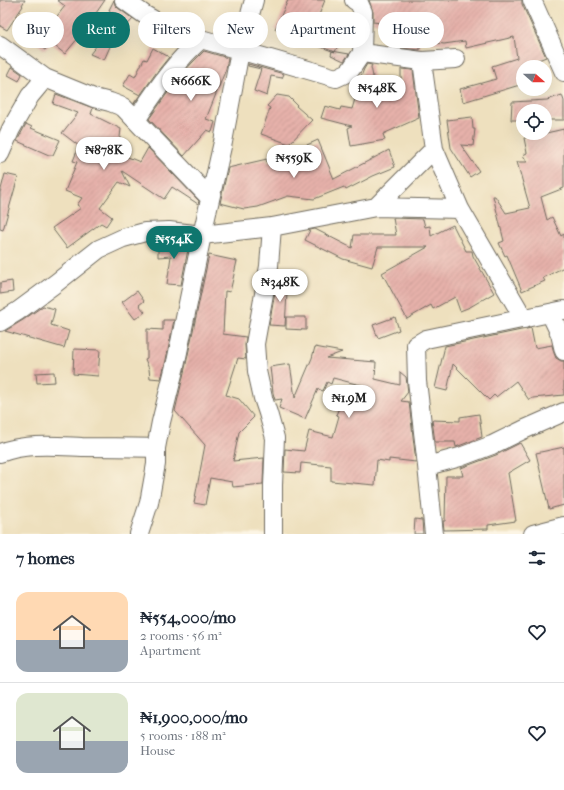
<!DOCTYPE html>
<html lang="en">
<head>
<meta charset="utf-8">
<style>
  :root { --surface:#fff; --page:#f6f6f7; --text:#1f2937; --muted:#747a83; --line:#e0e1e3; --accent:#0f766e }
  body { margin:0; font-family:"IM FELL French Canon",serif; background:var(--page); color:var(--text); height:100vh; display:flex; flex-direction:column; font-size:15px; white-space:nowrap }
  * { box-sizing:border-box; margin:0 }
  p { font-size:13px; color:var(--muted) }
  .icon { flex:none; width:22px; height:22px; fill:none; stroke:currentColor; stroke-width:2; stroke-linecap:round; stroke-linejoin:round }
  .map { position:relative; height:534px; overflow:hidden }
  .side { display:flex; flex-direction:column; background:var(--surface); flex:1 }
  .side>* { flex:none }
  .banner { position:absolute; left:12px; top:12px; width:540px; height:36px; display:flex; gap:8px }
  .needle { width:26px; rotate:111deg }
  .controls { position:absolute; left:516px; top:60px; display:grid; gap:8px }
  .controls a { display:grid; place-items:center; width:36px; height:36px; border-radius:50%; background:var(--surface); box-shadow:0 4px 16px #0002; font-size:20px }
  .price { position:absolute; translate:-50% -34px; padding:0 9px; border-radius:14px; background:#fff; color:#222; font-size:13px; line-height:26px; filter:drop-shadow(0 1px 2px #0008) }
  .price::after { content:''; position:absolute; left:50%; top:24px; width:12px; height:9px; margin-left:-6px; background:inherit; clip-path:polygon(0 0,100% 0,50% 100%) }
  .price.on { background:var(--accent); color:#fff }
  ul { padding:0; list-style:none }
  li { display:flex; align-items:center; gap:12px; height:100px; padding:0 16px }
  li+li { border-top:1px solid var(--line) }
  li span { display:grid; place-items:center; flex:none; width:112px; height:80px; border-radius:12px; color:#555 }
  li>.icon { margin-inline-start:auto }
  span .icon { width:48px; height:48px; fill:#fffc; stroke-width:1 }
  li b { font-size:17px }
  h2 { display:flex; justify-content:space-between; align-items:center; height:48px; padding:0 16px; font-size:17px }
  .pill { padding:0 14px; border-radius:18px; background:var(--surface); box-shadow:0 4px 16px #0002; font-size:14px; line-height:36px }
  .pill.on { background:var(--accent); color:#fff }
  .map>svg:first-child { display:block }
  .building { fill:url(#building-hatch) }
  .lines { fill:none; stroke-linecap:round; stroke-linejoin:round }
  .minor-casing { stroke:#6f6a5e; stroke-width:20 }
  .minor { stroke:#fff; stroke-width:18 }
</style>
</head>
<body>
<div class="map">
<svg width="564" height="534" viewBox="0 0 564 534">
  <defs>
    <pattern id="building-hatch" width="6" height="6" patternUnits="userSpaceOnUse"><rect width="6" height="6" fill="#e6b1aa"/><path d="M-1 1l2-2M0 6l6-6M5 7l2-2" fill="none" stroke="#c59892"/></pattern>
  </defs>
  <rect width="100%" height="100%" fill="#fcf5e5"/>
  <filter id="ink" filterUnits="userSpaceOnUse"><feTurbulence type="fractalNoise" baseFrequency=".025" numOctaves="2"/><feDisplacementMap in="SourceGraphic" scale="8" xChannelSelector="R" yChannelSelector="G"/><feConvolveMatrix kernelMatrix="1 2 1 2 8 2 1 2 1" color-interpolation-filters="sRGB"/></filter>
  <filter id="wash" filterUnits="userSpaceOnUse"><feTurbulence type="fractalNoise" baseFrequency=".012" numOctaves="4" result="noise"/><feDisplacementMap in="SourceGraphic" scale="16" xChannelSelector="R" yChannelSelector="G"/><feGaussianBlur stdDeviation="0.9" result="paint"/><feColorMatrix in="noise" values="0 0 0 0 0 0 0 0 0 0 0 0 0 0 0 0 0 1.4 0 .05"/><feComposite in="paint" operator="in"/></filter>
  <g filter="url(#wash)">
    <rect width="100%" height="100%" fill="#eee0be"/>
    <g id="blocks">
      <path class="building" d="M0 0H25L22 5 23 6 7 30 0 26Z
        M57 0H105L83 32 65 54 51 43 45 50 36 43 65 6Z
        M114 0 115 5 118 8 133 19 120 33 117 31 104 60 90 54 119 17 109 10Z
        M288 0H325L319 15 325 17 321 30 333 34 332 38 340 41 335 52 296 38 297 37 275 29Z
        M369 0H522V4L546 57 523 66V84L463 102 460 89 496 79 492 66 517 58 514 37 466 48 465 41 444 44 420 41V50L400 48 401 34 396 33 397 25 373 22V12Z
        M153 48 169 57 156 73 134 104V103L140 95 123 86 130 74 135 77 144 59 147 60Z
        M204 51 228 58 226 69 206 119 215 122 212 132 207 130 184 156 149 119 178 78 193 62Z
        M332 51 349 54 344 61 331 55Z
        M248 64 284 74 282 78 271 76 267 96 254 91 261 69 248 66Z
        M367 64 372 65 371 67 376 91 401 87V69L413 70 419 118 383 134 385 140 351 146 348 128 352 126 321 118 325 106 340 110 341 107 352 109 358 89H356L364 69Z
        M12 67 22 74 19 81 8 75Z
        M56 94 93 108 91 114 121 129 118 153 140 162 148 148 199 201 198 204 172 187 164 199 122 171 130 187 119 182 100 208 112 217 106 226 101 223 67 248 52 228 81 208 77 205 82 198 65 191 77 162 73 161 79 146 62 133 78 113 53 104Z
        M277 95 289 97 297 105 296 106 312 120 289 144 261 134 270 108 267 106Z
        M562 95 564 101V120H545V111H523V120H511L512 102 547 100Z
        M472 117 473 129H475L473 146 461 145 479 171 470 177 451 148 447 120Z
        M26 124 32 127 31 128 60 140 53 155H49L17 141Z
        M564 129V188L541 197 547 220 552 217 561 236 564 234V267L543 278 545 281 522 291 507 255 505 256 499 243 504 241 493 196H495L506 213 530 208 517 162H527L523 155 527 153 524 138Z
        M318 140 334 179 389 150 395 167 373 176 346 190 344 187 314 199 288 196 258 207 244 209 220 203 228 168 267 159V162L321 155 300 148Z
        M5 174 18 177 3 230 0 229V193Z
        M393 218 423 219 425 227 430 226 431 236 453 225 466 251H472L473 256 494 293 470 307 460 311 455 297 433 309 431 305 407 319 382 273 428 247H378L372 267 343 259 305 240 310 230 315 229 352 248 354 235H396Z
        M158 242H169L189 244 181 285 167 284 171 256 158 257Z
        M209 255 237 261 230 292 225 291 223 334 246 337 245 345 246 359 238 358 226 395 239 399 254 417 239 432 233 461 264 458 263 484 233 487 232 482 210 478 205 505 194 503 205 445 175 411 186 364Z
        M278 276 288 277 285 326 269 325Z
        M12 281 13 292 0 294V283Z
        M137 291 144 301 139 305 145 312 135 319 122 302Z
        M43 306 55 309 51 325 69 331 64 348 5 331 23 320Z
        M286 317H306V330L286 329Z
        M395 317 399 330 378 338 373 325Z
        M163 320H174L166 360 161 379 150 378 149 369 145 359 147 358V329L163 330Z
        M531 328 535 348 552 345 554 353 556 358 561 361H564V395L533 398 529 400 516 381 496 397 494 395 489 400 453 364 447 391 435 388 445 346Z
        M315 347 342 352 326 358 376 362 375 379 400 385V372L406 377 408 392 401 401 409 402 416 462 389 459V462L377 460 375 485 331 481V466L301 463 300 473 284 472 285 449 304 451 309 431 333 437 339 416 336 415 341 403 358 410 364 386 333 378 331 384 327 382 323 391 318 389 305 419 279 408 282 399 275 400 273 393 270 367 290 364 295 398 312 358Z
        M74 349 100 350 98 376 73 374Z
        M54 372 55 382 37 383 36 373Z
        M479 414 482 437 456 447 455 442H435L432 420 460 421V417Z
        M520 443 530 460 508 473 516 521 488 525V529L444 530 443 521H445L446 476H463L461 468 496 455Z
        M564 447V505L549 509 536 453Z
        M415 519 422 520 423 534H414Z"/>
    </g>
  </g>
  <g filter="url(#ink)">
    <use href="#blocks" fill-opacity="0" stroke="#6f6a5e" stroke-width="1"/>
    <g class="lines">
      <defs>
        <path id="minor" d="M124 0 145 15 168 28 201 39 336 78 349 72 362 53 363 12 359 3 354 0
          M532 0 564 72
          M0 45 45 78 94 98 110 102 123 107 210 198
          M362 53 422 61 456 59
          M422 61 434 149 460 209 524 319
          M136 120C151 98 165 76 183 57 188 51 195 45 201 39
          M0 154 11 129 30 96 45 78
          M376 207 434 149
          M272 227 269 266 255 344 257 371 263 398 268 413 275 438 273 485V534
          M550 313 560 334 564 351
          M0 322 18 311 56 283 99 249 123 238 145 232 169 231 202 235 272 227 376 207 460 209
          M0 453C25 443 56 446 82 447 107 447 132 447 156 448
          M427 466 460 457 492 445 523 430 564 412
          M139 534 149 503 156 464V448L161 422 176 362 202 235 223 142 240 51 254 0
          M434 534 427 466 417 381 416 345 426 339 564 310
          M533 534 564 526"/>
      </defs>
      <use href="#minor" class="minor-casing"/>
      <use href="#minor" class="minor"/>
    </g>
  </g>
</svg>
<div class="controls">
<a><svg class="needle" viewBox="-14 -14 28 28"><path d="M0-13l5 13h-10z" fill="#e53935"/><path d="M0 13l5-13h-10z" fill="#747a83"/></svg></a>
<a><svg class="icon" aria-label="locate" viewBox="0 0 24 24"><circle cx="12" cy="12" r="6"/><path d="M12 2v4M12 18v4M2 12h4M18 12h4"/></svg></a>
</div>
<b class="price" style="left:191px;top:102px">₦666K</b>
<b class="price" style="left:377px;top:109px">₦548K</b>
<b class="price" style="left:104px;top:171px">₦878K</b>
<b class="price" style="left:294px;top:179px">₦559K</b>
<b class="price on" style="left:174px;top:260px">₦554K</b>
<b class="price" style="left:280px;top:303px">₦348K</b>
<b class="price" style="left:349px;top:419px">₦1.9M</b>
<div class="banner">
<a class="pill">Buy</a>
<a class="pill on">Rent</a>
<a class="pill">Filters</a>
<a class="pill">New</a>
<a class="pill">Apartment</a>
<a class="pill">House</a>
</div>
</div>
<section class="side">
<h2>7 homes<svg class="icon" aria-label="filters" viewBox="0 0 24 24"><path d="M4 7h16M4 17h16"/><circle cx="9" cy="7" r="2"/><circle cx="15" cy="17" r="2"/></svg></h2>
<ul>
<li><span style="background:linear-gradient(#ffd9b3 60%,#9aa5b1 0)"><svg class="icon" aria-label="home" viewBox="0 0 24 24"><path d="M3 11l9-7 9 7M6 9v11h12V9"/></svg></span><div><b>₦554,000/mo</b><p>2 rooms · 56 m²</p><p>Apartment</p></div><svg class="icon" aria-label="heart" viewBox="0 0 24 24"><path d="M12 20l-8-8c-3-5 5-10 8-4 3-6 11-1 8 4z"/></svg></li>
<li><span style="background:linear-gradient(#dfe7d0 60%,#9aa5b1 0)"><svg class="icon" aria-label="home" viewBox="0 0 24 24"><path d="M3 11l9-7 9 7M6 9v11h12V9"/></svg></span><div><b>₦1,900,000/mo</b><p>5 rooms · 188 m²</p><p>House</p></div><svg class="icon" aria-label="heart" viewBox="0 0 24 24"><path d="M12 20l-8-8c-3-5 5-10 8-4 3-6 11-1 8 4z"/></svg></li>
</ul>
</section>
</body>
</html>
